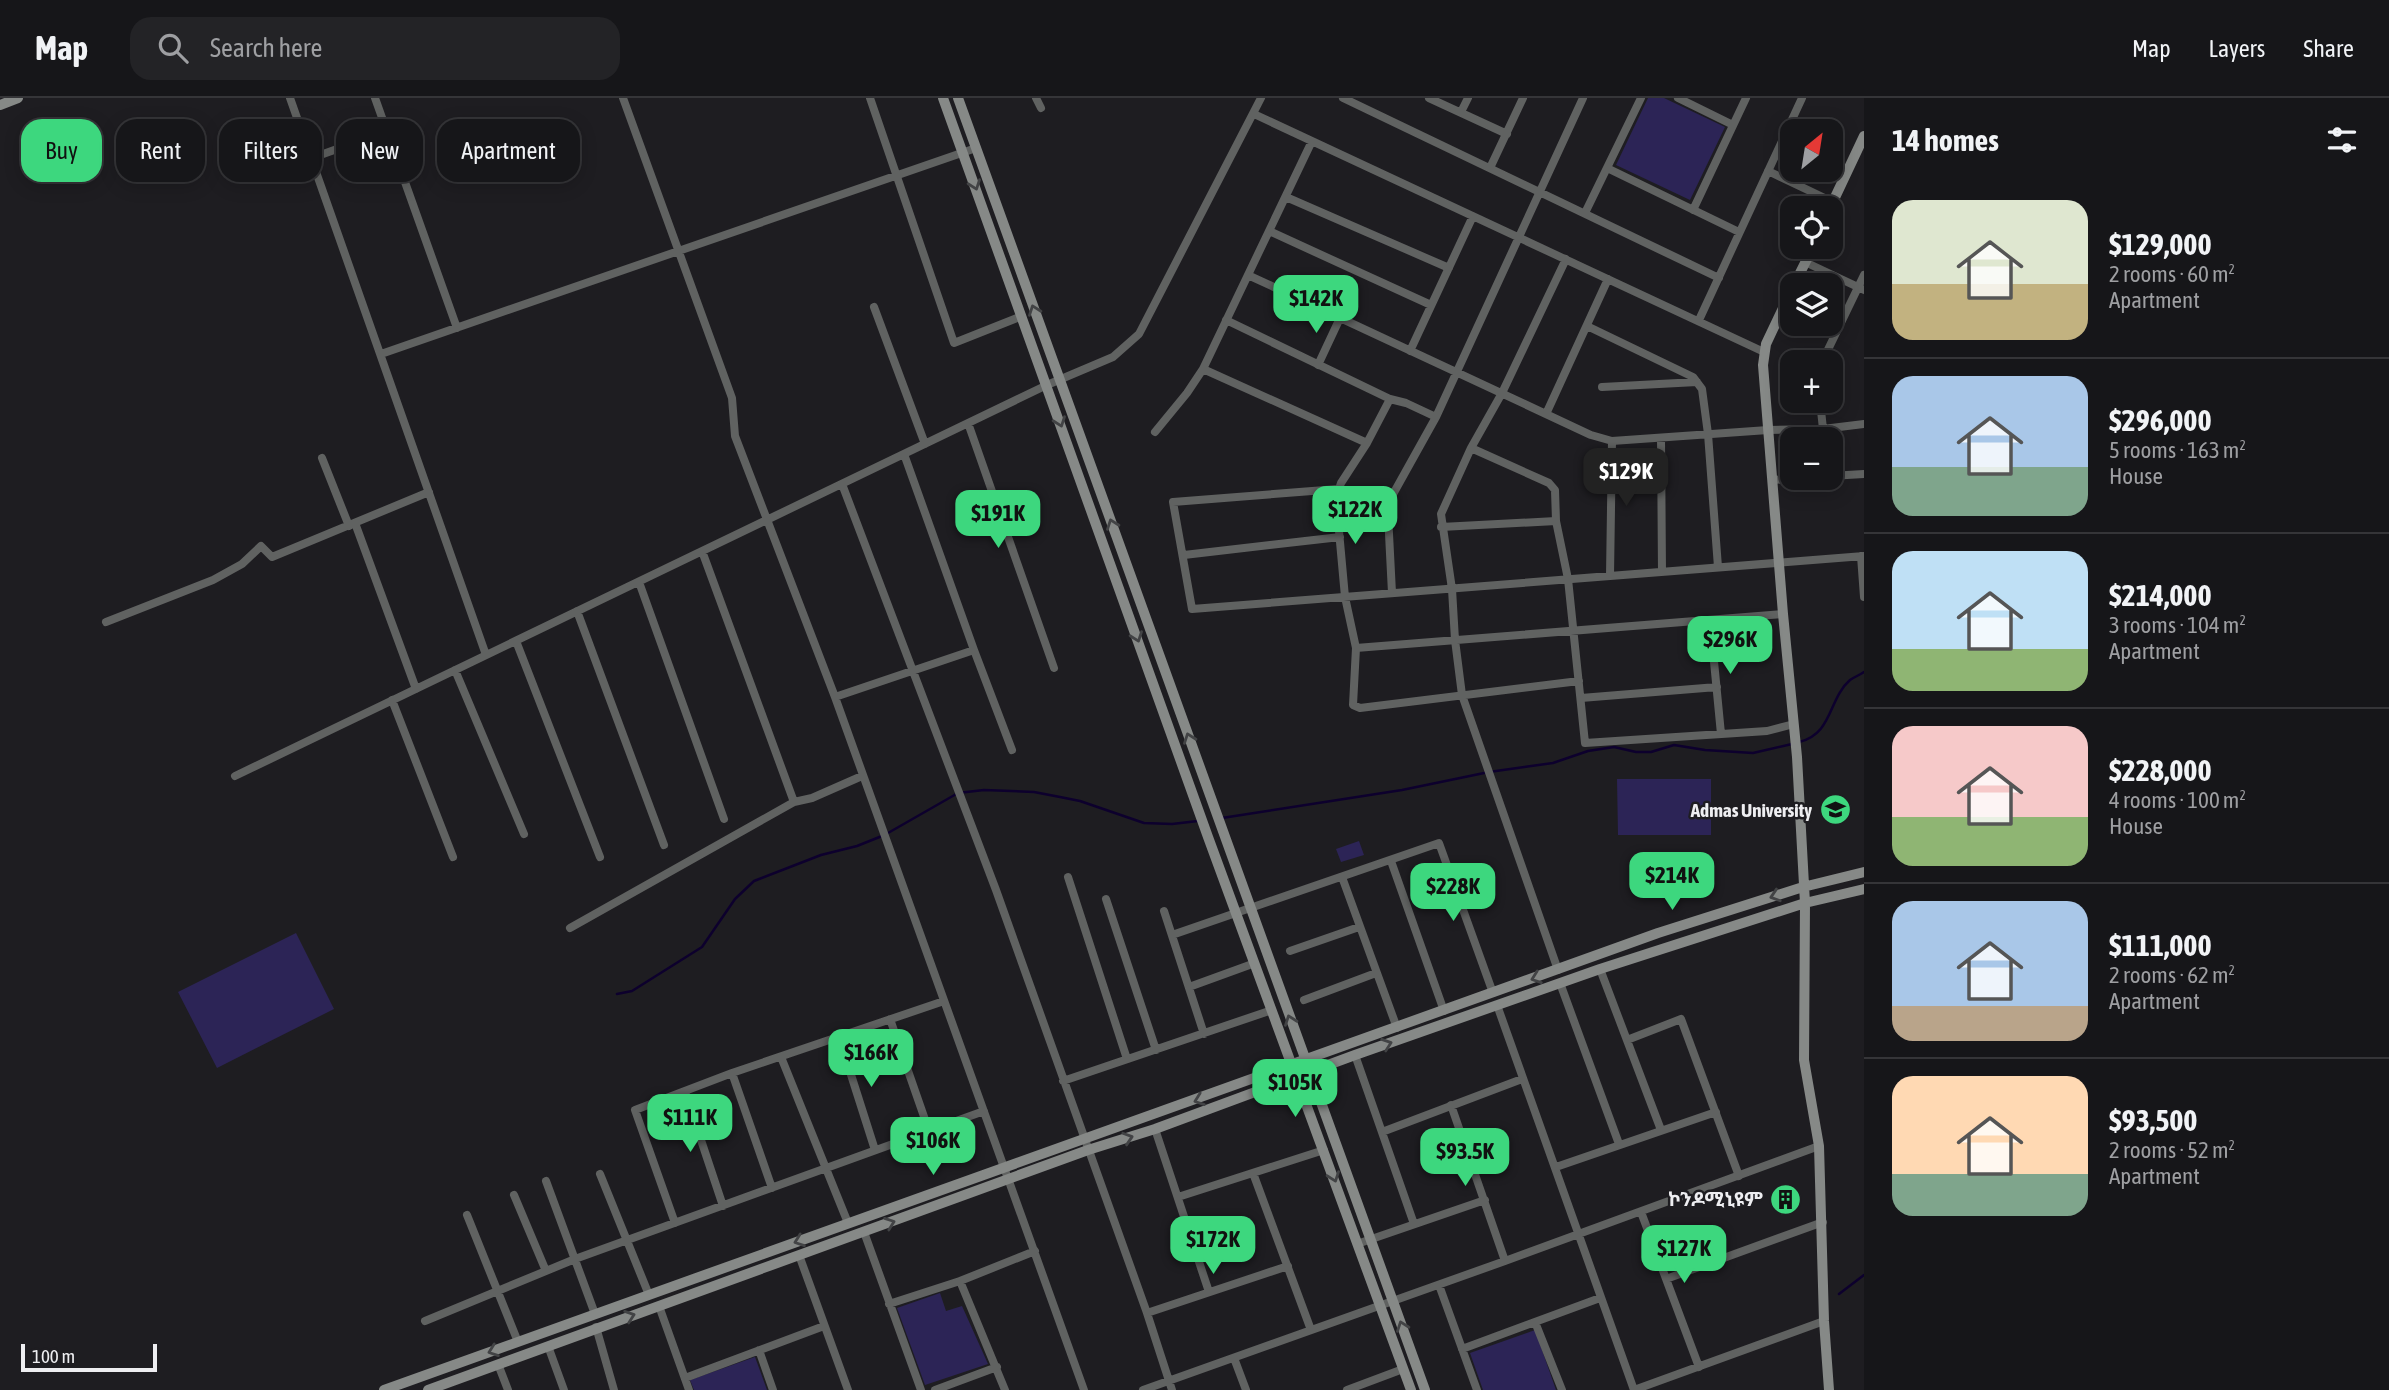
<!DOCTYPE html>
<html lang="en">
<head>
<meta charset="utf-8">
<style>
  :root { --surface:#161619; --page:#232326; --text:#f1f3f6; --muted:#9e9fa2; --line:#353538; --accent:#3dd77e }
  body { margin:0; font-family:"Asap Condensed","Noto Sans Ethiopic",sans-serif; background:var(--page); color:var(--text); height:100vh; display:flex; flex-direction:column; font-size:26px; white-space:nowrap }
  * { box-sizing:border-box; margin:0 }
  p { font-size:23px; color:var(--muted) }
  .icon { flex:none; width:38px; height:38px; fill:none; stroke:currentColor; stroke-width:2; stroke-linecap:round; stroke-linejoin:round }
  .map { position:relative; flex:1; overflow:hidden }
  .panel { display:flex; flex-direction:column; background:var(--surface); width:525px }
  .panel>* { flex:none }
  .guide { position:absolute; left:21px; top:21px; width:665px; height:63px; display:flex; gap:14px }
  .needle { width:46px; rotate:30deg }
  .fabs { position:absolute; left:1780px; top:21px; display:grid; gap:14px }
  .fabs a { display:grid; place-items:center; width:63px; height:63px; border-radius:14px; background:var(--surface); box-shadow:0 4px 18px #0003,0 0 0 2px var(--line); font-size:35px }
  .scale { position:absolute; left:21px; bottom:18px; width:136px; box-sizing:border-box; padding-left:7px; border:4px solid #eeeef1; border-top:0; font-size:19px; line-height:24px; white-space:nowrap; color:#eeeef1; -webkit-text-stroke:5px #1e1d21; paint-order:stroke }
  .price { position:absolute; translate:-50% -60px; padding:0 16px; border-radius:14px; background:var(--accent); color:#111; font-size:23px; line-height:46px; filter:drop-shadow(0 2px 4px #0008) }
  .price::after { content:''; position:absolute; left:50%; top:42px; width:21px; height:16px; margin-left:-10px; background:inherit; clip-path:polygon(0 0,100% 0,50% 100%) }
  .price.selected { background:#222; color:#fff }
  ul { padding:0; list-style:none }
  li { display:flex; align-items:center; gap:21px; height:175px; padding:0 28px }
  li+li { border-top:2px solid var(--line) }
  li span { display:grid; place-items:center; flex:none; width:196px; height:140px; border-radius:21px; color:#555 }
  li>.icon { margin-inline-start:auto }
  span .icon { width:84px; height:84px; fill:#fffc; stroke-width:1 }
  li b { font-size:30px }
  h2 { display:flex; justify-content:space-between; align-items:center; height:84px; padding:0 28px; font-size:30px }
  .tag { padding:0 24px; border-radius:21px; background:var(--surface); box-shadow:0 4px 18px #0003,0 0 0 2px var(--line); font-size:24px; line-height:63px }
  .tag.selected { background:var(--accent); color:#111 }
  header { display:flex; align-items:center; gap:42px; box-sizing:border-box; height:98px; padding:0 35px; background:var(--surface); border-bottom:2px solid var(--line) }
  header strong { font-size:33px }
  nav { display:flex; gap:38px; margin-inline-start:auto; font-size:24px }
  .search { width:490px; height:63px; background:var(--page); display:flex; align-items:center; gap:18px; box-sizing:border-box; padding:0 24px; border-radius:21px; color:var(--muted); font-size:26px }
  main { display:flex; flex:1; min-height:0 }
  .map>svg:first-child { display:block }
  .green { fill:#2c2456 }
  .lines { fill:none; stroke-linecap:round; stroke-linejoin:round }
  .stream { stroke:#0d002d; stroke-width:2.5 }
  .street { stroke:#606261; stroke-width:8 }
  .secondary { stroke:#868987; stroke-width:10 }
  .oneway { stroke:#424345 }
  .labels { text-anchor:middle; stroke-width:5; stroke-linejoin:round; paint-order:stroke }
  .poi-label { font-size:19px; font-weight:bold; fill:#eeeef1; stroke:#1e1d21; text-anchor:end }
</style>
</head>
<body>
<header>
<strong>Map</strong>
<div class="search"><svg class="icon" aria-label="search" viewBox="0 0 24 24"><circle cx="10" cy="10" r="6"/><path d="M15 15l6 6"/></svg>Search here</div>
<nav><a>Map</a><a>Layers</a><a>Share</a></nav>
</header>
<main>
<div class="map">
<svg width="1864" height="1292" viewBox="0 0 1864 1292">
  <rect width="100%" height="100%" fill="#1e1d21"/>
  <path class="green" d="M1648 0H1664L1725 29 1690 102 1616 67Z
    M1617 681H1711V737H1618Z
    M1359 743 1364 757 1341 764 1336 751Z
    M296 835 334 911 217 970 178 894Z
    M940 1195 946 1213 962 1208 988 1266 925 1287 897 1210Z
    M1535 1232 1556 1292H1483L1470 1255Z
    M755 1259 767 1292H694L690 1282Z"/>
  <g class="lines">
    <path class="stream" d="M1799 644C1833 636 1828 601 1850 582 1854 579 1860 577 1864 574
      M1222 720 1402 692 1489 674 1553 665 1588 653 1614 649 1636 654H1651L1674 647 1705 652 1753 655 1792 646
      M888 735 958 695 984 692 1034 694 1060 699 1080 703 1144 725 1172 726 1198 723
      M617 896 632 893 702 849 735 801 754 783 821 757 857 748 882 738
      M1839 1196 1864 1177"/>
    <path class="street" d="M290 0 486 557
      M375 0 457 230
      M623 0 732 300 735 338 835 599 1084 1292
      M870 0 954 245 1022 218
      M1036 0 1041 10
      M1343 0 1719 180
      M1429 0 1507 36
      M1678 0 1733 27
      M1461 14 1468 0
      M1254 16 1764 254
      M312 60 387 33
      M1490 70 1523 0
      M1607 70 1739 134
      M1768 73 1833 104
      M1286 99 1449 170
      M1693 112 1746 0
      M1585 115 1641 0
      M1269 133 1431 207
      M1805 164 1864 192
      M1248 177 1591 337 1612 343 1768 332 1823 331 1864 326
      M874 209 925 346
      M1226 222 1390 301 1406 305 1436 319
      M1699 222 1802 0
      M1587 228 1693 279 1702 291 1708 336 1718 469
      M1410 253 1473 118
      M381 256 976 50
      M1822 264 1864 177
      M1318 267 1340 220
      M1203 271 1367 345
      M1602 289 1697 284
      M1390 301 1367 345 1341 385 1336 400 1345 499 1356 550 1353 607 1360 610 1579 583
      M1820 303 1823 331
      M1546 316 1608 181
      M968 325 1054 570
      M1155 334 1187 295 1203 271 1312 43
      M1661 340 1662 474
      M1471 350 1549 385 1555 392 1556 423 1568 481 1585 645 1767 633 1794 626
      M904 356 974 552 1012 652
      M322 360 349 428
      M1830 378 1864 376
      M1772 382 1806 380
      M842 386 996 792 1147 1215 1172 1292
      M1338 391 1173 404 1192 511 1864 458
      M355 425 416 591
      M1441 429 1556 423
      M702 453 794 704
      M1184 457 1340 439
      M1861 458 1864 499
      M1610 478 1612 343
      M639 484 724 721
      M1392 495 1388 416 1392 398 1436 319 1583 0
      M577 513 664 747
      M1710 522 1721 636
      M106 524 213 482 242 466 261 448 272 459 429 394
      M516 543 600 759
      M1356 550 1783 516
      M455 572 524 736
      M835 599 974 552
      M1581 600 1717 589
      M392 602 453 759
      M235 678 1047 287 1113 259 1139 236 1261 0
      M1391 763 1444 913
      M1068 779 1127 961
      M1342 779 1397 930
      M1106 801 1156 952
      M1164 813 1204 936
      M570 830 794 704 812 700 862 678
      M1172 837 1439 745 1493 895
      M1290 853 1359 829
      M1600 871 1661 1032
      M1558 872 1462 597 1455 542 1452 491 1441 416 1471 350 1502 295 1566 161
      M1560 885 1619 1046
      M1189 889 1255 865
      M1304 902 1376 875
      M1497 907 1634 1292 1824 1223
      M890 921 929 1033
      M839 939 875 1052
      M1627 942 1681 921 1739 1078
      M1355 957 1414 1126
      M781 959 848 1125
      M732 975 772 1090
      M1063 983 1272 912
      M685 994 723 1108
      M1451 1007 1505 1163
      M1155 1031 1209 1194
      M1382 1034 1522 981
      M1556 1069 1716 1014
      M1253 1075 1311 1232
      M600 1076 649 1197
      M546 1083 595 1216
      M514 1097 546 1173
      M1178 1099 1324 1052
      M1641 1114 1699 1269
      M467 1117 518 1244
      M675 1125 635 1012 732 975 944 903
      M864 1134 921 1292
      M1357 1146 1485 1102
      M799 1157 848 1292
      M1666 1181 1823 1124
      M960 1183 1005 1292
      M1439 1187 1477 1292
      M889 1206 960 1183 1035 1153
      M659 1208 689 1292
      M1147 1215 1288 1168
      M425 1223 575 1161 984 1013
      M1535 1224 1562 1292
      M596 1229 614 1292
      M548 1248 564 1292
      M1462 1251 1600 1200
      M759 1252 773 1292
      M1234 1260 1246 1292
      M498 1266 508 1292
      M685 1280 824 1228
      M935 1292 997 1269
      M1143 1292 1505 1163 1819 1048
      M1347 1292 1403 1271"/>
    <path class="secondary" d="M943 0 1208 739 1411 1292
      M958 0 1425 1292
      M0 7 18 0
      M1830 110 1864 38
      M1794 187 1813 149
      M1792 191 1766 246 1763 267 1783 516 1797 659 1805 805 1804 962 1819 1048 1824 1223 1829 1292
      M384 1292 1658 835 1803 789 1864 774
      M428 1292 1088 1052 1155 1031 1355 957 1600 871 1805 805 1864 791"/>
  </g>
  <defs><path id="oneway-chevron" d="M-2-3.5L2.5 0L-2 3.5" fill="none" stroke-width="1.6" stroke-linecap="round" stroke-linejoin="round" transform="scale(1.75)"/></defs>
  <g class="oneway">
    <use href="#oneway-chevron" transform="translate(975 87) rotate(70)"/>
    <use href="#oneway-chevron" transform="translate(1034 212) rotate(-110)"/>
    <use href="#oneway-chevron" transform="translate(1060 324) rotate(70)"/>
    <use href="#oneway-chevron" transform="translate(1112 426) rotate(-110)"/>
    <use href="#oneway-chevron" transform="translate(1137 539) rotate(70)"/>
    <use href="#oneway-chevron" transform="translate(1189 640) rotate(-110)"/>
    <use href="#oneway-chevron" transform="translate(1775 798) rotate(162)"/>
    <use href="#oneway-chevron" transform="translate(1536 880) rotate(160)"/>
    <use href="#oneway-chevron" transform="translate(1290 922) rotate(-110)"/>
    <use href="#oneway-chevron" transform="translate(1387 946) rotate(-19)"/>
    <use href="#oneway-chevron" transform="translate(1199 1002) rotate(160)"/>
    <use href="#oneway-chevron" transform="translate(1128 1040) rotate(-18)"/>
    <use href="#oneway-chevron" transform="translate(1334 1079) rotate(70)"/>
    <use href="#oneway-chevron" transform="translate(890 1125) rotate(-20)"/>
    <use href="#oneway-chevron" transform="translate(799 1143) rotate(160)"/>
    <use href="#oneway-chevron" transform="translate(630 1218) rotate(-19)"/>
    <use href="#oneway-chevron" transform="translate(1402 1228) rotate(-110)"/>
    <use href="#oneway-chevron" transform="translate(493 1253) rotate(160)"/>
  </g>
  <defs>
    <symbol id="university-disc" viewBox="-11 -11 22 22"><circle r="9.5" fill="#3dd77e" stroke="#1e1d21"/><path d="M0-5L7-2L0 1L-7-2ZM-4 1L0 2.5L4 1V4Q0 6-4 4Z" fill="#111"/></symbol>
    <symbol id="building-disc" viewBox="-11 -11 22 22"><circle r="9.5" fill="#3dd77e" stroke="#1e1d21"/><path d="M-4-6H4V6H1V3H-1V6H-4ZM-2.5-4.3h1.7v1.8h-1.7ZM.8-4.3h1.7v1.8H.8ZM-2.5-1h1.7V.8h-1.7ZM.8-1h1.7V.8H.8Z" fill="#111"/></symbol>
  </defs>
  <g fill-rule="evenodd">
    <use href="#university-disc" x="1818" y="694" width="35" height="35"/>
    <use href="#building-disc" x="1768" y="1084" width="35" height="35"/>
  </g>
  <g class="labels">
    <g class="poi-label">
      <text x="1812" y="719">Admas University</text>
      <text x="1763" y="1108">ኮንዶሚኒዩም</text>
    </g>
  </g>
</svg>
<div class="fabs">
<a><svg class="needle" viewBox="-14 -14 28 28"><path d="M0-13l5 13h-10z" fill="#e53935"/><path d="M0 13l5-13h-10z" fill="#9e9fa2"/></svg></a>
<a><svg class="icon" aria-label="locate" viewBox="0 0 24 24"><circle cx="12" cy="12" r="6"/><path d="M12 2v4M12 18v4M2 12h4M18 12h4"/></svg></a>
<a><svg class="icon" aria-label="layers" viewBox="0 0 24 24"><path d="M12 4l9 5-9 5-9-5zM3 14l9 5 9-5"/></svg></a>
<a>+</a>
<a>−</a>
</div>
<div class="scale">100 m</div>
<b class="price" style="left:1316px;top:237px">$142K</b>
<b class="price selected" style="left:1626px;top:410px">$129K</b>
<b class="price" style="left:1355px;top:448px">$122K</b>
<b class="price" style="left:998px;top:452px">$191K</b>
<b class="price" style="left:1730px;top:578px">$296K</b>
<b class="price" style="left:1672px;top:814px">$214K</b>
<b class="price" style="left:1453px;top:825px">$228K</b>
<b class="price" style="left:871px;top:991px">$166K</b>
<b class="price" style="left:1295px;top:1021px">$105K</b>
<b class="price" style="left:690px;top:1056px">$111K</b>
<b class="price" style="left:933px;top:1079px">$106K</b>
<b class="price" style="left:1465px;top:1090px">$93.5K</b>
<b class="price" style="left:1213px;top:1178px">$172K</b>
<b class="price" style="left:1684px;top:1187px">$127K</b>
<div class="guide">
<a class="tag selected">Buy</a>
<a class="tag">Rent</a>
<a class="tag">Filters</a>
<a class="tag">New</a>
<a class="tag">Apartment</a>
</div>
</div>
<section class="panel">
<h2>14 homes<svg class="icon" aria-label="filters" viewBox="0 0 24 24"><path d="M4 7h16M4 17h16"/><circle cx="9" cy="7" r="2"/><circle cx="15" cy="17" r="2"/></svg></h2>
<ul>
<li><span style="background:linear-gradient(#dfe7d0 60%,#c2b280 0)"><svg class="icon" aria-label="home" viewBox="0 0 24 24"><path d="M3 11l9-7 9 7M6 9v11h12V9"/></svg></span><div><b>$129,000</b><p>2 rooms · 60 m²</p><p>Apartment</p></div></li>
<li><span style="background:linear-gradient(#a9c7e8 65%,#7fa58c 0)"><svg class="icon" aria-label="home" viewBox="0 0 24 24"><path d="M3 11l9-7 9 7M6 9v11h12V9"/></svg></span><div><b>$296,000</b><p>5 rooms · 163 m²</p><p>House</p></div></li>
<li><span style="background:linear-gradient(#bfe0f5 70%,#8fb573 0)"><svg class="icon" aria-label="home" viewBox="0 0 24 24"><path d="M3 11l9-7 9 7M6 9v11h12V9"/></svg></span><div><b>$214,000</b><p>3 rooms · 104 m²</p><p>Apartment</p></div></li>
<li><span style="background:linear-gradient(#f6c9c9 65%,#8fb573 0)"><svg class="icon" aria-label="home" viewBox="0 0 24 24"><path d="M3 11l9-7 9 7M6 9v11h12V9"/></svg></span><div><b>$228,000</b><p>4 rooms · 100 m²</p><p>House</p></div></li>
<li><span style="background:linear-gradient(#a9c7e8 75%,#b9a48a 0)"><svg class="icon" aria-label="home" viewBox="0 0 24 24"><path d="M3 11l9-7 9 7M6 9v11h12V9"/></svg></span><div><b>$111,000</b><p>2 rooms · 62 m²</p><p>Apartment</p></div></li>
<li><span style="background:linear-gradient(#ffd9b3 70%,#7fa58c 0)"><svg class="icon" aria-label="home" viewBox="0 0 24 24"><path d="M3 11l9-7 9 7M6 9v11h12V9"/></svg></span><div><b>$93,500</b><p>2 rooms · 52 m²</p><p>Apartment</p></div></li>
</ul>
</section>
</main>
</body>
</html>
